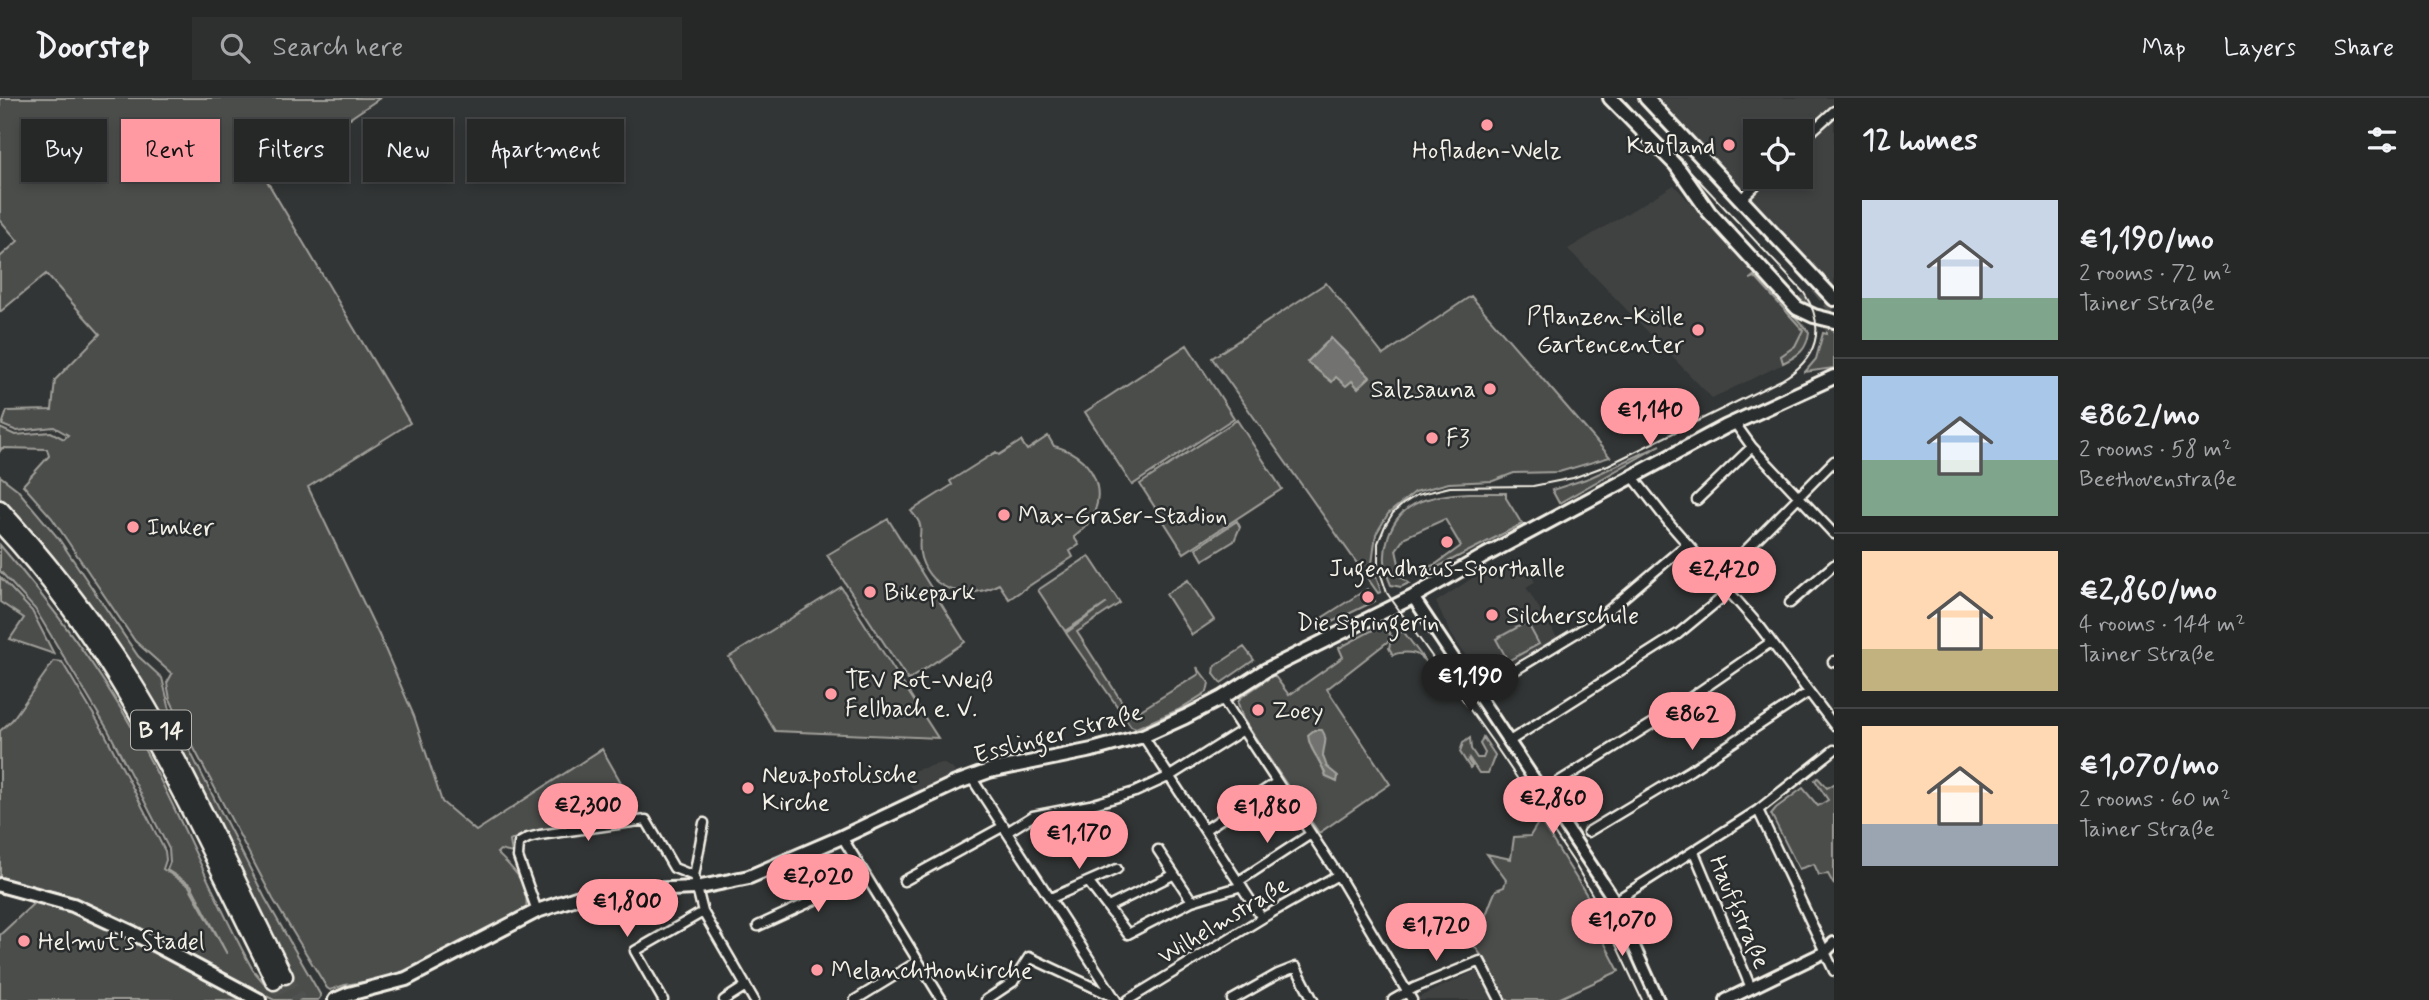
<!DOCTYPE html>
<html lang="en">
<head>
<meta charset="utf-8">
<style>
  :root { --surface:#262828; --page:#2e3030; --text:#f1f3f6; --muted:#a4a6a8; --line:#424445; --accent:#ff9aa2 }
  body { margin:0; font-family:Mynerve,sans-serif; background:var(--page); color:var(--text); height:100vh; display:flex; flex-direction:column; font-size:26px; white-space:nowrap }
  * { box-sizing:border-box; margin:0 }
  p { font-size:23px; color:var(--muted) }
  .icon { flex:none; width:38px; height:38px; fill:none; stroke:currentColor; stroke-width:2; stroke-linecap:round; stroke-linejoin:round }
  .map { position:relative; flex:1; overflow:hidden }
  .panel { display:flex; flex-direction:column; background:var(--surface); width:595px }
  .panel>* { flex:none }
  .banner { position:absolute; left:21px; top:21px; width:665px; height:63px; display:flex; gap:14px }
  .fabs { position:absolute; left:1743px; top:21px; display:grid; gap:14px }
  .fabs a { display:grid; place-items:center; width:70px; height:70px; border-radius:0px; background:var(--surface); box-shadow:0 4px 10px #0003,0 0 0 2px var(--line); font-size:35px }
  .price { position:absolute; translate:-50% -60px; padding:0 16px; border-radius:24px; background:var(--accent); color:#111; font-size:23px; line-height:46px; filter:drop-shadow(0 2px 4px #0008) }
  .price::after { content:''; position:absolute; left:50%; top:42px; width:21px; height:16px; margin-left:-10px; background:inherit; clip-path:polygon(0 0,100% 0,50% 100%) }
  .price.on { background:#222; color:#fff }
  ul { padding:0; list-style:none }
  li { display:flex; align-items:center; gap:21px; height:175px; padding:0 28px }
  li+li { border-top:2px solid var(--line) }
  li span { display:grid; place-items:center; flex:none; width:196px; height:140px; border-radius:0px; color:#555 }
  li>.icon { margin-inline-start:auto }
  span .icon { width:84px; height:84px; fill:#fffc; stroke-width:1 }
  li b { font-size:30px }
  h2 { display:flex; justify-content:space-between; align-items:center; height:84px; padding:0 28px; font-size:30px }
  .chip { padding:0 24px; border-radius:0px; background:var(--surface); box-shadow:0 4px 10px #0003,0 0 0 2px var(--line); font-size:24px; line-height:63px }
  .chip.on { background:var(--accent); color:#111 }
  header { display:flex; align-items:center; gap:42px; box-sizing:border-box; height:98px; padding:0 35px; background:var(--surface); border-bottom:2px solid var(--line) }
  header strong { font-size:33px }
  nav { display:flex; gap:38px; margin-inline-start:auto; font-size:24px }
  .search { width:490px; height:63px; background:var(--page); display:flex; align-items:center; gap:18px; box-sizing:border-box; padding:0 24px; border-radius:0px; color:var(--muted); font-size:26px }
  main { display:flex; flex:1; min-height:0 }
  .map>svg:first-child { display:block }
  .built { fill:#404242; fill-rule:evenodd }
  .green { fill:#4b4d4c; stroke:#a09f9a; stroke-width:2 }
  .water { fill:#727370; stroke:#a6a5a0; stroke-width:2 }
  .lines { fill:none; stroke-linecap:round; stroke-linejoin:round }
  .secondary-tunnel { stroke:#4f5150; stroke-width:12; stroke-dasharray:12 6; stroke-linecap:butt }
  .trunk-tunnel { stroke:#4f5150; stroke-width:14; stroke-dasharray:14 7; stroke-linecap:butt }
  .minor-casing { stroke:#f4f1e8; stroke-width:13 }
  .tertiary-casing { stroke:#f4f1e8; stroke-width:16 }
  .secondary-casing { stroke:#f4f1e8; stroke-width:18 }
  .trunk-casing { stroke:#f4f1e8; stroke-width:19 }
  .minor { stroke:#2a2d2e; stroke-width:8 }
  .tertiary { stroke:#2a2d2e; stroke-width:10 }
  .secondary { stroke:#2a2d2e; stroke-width:12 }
  .trunk { stroke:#2a2d2e; stroke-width:14 }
  .tram { stroke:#f4f1e8; stroke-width:2 }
  .poi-dot { fill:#ff9aa2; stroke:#2a2d2e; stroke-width:2.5 }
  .labels { text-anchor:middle; stroke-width:5; stroke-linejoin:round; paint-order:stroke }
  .shield { fill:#2a2d2e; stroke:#b7b6b0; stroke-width:2 }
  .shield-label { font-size:23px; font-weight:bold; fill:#f4f1e8 }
  .poi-label { font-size:24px; fill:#f4f1e8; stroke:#2a2d2e; text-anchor:start }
  .street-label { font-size:24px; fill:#f4f1e8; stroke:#2a2d2e }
</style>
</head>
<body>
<header>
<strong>Doorstep</strong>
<div class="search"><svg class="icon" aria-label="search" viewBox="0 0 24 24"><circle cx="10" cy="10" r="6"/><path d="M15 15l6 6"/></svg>Search here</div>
<nav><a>Map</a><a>Layers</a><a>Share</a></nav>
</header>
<main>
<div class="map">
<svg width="1834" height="902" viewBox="0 0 1834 902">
  <rect width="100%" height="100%" fill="#323535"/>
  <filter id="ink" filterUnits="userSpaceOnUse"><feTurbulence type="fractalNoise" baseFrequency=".0143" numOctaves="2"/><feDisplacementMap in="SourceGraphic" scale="14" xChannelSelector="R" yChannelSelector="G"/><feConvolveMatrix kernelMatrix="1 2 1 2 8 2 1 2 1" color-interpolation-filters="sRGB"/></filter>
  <g filter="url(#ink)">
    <path class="built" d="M1657 0H1834V199L1696 43ZM1755 33H1801V79H1755Z
      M1674 87 1807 235 1801 254 1794 261 1712 300 1568 151Z
      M1522 460 1535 484 1526 489 1558 541 1483 584 1450 534 1436 504 1477 477H1488Z
      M942 665 952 670 955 674 951 677 953 680 916 698 905 677 908 674Z
      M1480 871 1495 902H1418L1417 900Z"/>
    <path class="green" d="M0 0H380L264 78 410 325 308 389 379 537 414 618 442 704 476 733 602 651 639 716 525 735 510 743 512 755 500 752 497 755C514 772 530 785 526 812L412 871 382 881 345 887 330 892 327 890 273 801 186 635 170 601 167 585 172 576 135 543 52 420 23 387 49 358 47 351 2 350 0 353V330L15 337 51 334 64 341 68 337 54 329 17 333 2 327 7 313 52 312 55 282 100 236 46 176 0 214V159L18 143 0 122Z
      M1756 176 1809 234C1807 252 1799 257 1783 265L1781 258 1795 248 1803 232 1755 179 1750 181Z
      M1326 185 1383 257 1471 198 1610 359 1559 374 1514 375 1493 383 1449 385 1415 394 1388 416 1376 436 1372 466 1381 494 1378 495 1212 260Z
      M1827 230 1834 232V270L1805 274 1816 261 1823 235 1827 236Z
      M1187 247 1234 320 1132 387 1085 314Z
      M1237 322 1282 391 1184 455 1140 386Z
      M1048 338 1054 348C1101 359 1114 410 1074 439L1079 447 1070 453 1073 459 1009 501 999 486C970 502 932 495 921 460 917 447 922 434 920 427 919 422 914 417 911 413L952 387 950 383 996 354 999 357 1021 343 1027 352Z
      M1661 347 1559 405 1552 392 1589 380Z
      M0 378 17 391 59 441 138 558 162 580 171 616 265 800 321 898 318 902H274L96 810 56 794 0 782V633L12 622 54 563 62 564 104 634 165 753 166 762 163 771 189 788 227 856 191 787 167 772 170 764 169 751 108 632 35 511 0 473V447C52 507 98 569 137 638 180 714 211 796 253 872L264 885 271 888 288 880 290 870 283 856 21 424 0 400Z
      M1470 395H1506V400L1522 426 1422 477 1421 472 1436 466 1461 448 1445 421 1405 439 1396 452 1400 470 1395 475 1409 485 1401 489 1391 487C1377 456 1388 416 1421 403 1437 397 1454 396 1470 395Z
      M888 421 965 544 908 582 827 457Z
      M1237 423 1240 429 1234 443 1203 462 1196 450Z
      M1089 458 1120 505 1077 534 1131 618 1199 576 1197 569 1209 585 1207 594 1178 612 1136 630 1131 628 1066 535 1107 505 1065 533 1038 492Z
      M0 479 32 513 54 556 10 541 24 520 0 504Z
      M1188 482 1214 522 1192 537 1166 496Z
      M841 489 938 640 775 633 729 559Z
      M1367 491 1375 503 1324 528 1320 521Z
      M1527 524 1539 546 1508 563 1496 541Z
      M1384 526 1392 540 1403 533 1426 564C1423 562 1421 559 1419 558 1413 553 1399 554 1393 557L1389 550 1391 541 1327 591 1390 686 1319 735 1243 621 1238 605 1240 600 1274 577 1289 597 1343 559 1339 550Z
      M1244 549 1254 562 1221 585 1214 576 1215 568Z
      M1483 639 1495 657 1488 675H1479L1469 660 1468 662 1472 668 1470 670 1460 654 1463 645 1470 640 1471 651 1477 660H1483L1485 655 1480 646Z
      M1818 680 1827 690 1834 686V787L1828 776 1819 777 1814 766 1799 771 1771 716 1776 710 1803 690 1818 708 1828 702 1815 682Z
      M1540 722 1598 815 1591 819 1619 873 1556 902H1505L1487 865 1472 845C1484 828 1487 811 1496 792L1504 789 1506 782 1487 756 1511 761 1514 739 1530 738Z
      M36 803C110 821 178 866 244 902H0V837Z"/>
    <path class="water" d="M1331 240 1370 279 1358 290 1352 283 1346 288 1336 279 1332 284 1307 264Z
      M1314 632H1322C1329 642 1323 648 1323 658L1327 669 1338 678 1337 684 1326 679C1323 664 1309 653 1308 637Z"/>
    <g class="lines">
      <path class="secondary-tunnel" d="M1817 190 1834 211
        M1798 201 1834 232"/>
      <path class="trunk-tunnel" d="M285 878 299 902
        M274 884 285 902"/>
      <defs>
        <path id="minor" d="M1801 43 1834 13
          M1742 100 1764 79
          M1734 324 1752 349 1834 436
          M1633 379 1670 426 1760 529 1834 627
          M1697 402 1752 349
          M1743 455 1834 363
          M1790 505 1834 467
          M1833 564 1834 563
          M1476 596 1596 523 1687 446
          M1222 600 1338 777 1412 902
          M1143 638 1262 820
          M1508 644 1678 536 1730 493
          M971 679 1116 902
          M1542 694 1658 622 1771 544
          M1758 712 1834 873
          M1206 731 1277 684
          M1007 734 1033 718 1090 707 1135 694 1170 678 1243 632
          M1588 734 1691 672 1809 594
          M842 739 942 902
          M1158 752 1192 803
          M1694 754 1751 890
          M694 778 704 725
          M904 783 1004 728
          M1239 783 1311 736
          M1089 785 1128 836 1192 803 1242 788
          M1051 800 1117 771
          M1615 803 1758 712 1834 652
          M1108 809 1173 777
          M537 813 518 759 519 745 528 740 540 737 646 722 674 770 694 778 703 814 754 902
          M758 828 821 799 862 774
          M663 902 635 853 703 814
          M724 902 746 888
          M855 902 917 864
          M986 902 1013 884 1029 859 1114 899
          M1128 902 1269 816 1338 777
          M1232 902 1278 876 1296 869 1313 902
          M1393 902 1414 890 1480 863 1500 902"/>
        <path id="tertiary" d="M1413 499 1611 797 1658 902
          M1726 902 1825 854 1834 845"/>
        <path id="secondary" d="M1610 0 1676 67 1709 114 1797 210 1814 218 1834 223
          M1646 0 1834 201
          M0 787 73 807 133 835 259 902
          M335 902 349 896 406 881 537 813 576 800 618 793 696 790 749 779 842 739 956 685 989 673 1092 652 1143 638 1185 619 1222 600 1266 572 1413 499 1486 457 1725 329 1834 279"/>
        <path id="trunk" d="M0 410C42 456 81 505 116 557 183 657 230 771 285 878
          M0 427C124 558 194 725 274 884"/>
      </defs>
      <use href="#minor" class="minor-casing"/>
      <use href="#tertiary" class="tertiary-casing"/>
      <use href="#secondary" class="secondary-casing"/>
      <use href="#trunk" class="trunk-casing"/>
      <use href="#minor" class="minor"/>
      <use href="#tertiary" class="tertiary"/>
      <use href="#secondary" class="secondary"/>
      <use href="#trunk" class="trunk"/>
      <path class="tram" d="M1622 0 1804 195C1827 230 1817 262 1781 282L1608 367 1573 380 1533 388 1450 389 1417 397 1403 406 1393 415 1385 428 1378 445V468L1387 495 1492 643 1573 763 1593 798 1642 902"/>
    </g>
  </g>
  <g class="poi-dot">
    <circle cx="1487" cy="27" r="7"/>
    <circle cx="1729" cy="47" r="7"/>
    <circle cx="1698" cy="232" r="7"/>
    <circle cx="1490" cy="291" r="7"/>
    <circle cx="1432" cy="340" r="7"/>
    <circle cx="1004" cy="417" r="7"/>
    <circle cx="133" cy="429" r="7"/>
    <circle cx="1447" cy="444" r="7"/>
    <circle cx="870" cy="494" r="7"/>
    <circle cx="1368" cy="499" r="7"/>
    <circle cx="1492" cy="517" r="7"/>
    <circle cx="831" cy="596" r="7"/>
    <circle cx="1258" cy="612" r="7"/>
    <circle cx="748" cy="690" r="7"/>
    <circle cx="24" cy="843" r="7"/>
    <circle cx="817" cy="872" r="7"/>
  </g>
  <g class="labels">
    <rect class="shield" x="131" y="612.5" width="60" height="39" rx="5"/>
    <g class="shield-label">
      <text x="161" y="640">B 14</text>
    </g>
    <g class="poi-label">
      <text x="1715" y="55" text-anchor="end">Kaufland</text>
      <text x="1487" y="60" text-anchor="middle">Hofladen-Welz</text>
      <text x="1684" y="226" text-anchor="end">Pflanzen-Kölle<tspan x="1684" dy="28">Gartencenter</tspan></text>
      <text x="1476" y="299" text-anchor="end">Salzsauna</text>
      <text x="1446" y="348">F3</text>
      <text x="1018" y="425">Max-Graser-Stadion</text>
      <text x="147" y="437">Imker</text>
      <text x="1447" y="478" text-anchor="middle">Jugendhaus-Sporthalle</text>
      <text x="884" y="502">Bikepark</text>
      <text x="1506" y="525">Silcherschule</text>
      <text x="1368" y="532" text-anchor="middle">Die Springerin</text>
      <text x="845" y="590">TEV Rot-Weiß<tspan x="845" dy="28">Fellbach e. V.</tspan></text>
      <text x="1272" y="620">Zoey</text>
      <text x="762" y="684">Neuapostolische<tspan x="762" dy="28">Kirche</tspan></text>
      <text x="38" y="851">Helmut's Stadel</text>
      <text x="831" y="880">Melanchthonkirche</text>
    </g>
    <g class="street-label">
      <text transform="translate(1058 635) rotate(-15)" y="8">Esslinger Straße</text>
      <text transform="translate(1740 814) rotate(67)" y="8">Hauffstraße</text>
      <text transform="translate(1223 822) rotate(-31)" y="8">Wilhelmstraße</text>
    </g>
  </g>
</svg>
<div class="fabs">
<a><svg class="icon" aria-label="locate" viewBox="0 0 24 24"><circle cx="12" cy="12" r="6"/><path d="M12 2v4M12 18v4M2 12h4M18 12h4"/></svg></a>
</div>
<b class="price" style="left:1650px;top:350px">€1,140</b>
<b class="price" style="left:1724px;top:509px">€2,420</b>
<b class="price on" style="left:1470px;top:616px">€1,190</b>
<b class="price" style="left:1692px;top:654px">€862</b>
<b class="price" style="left:1553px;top:738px">€2,860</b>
<b class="price" style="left:588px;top:745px">€2,300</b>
<b class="price" style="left:1267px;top:747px">€1,880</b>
<b class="price" style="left:1079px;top:773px">€1,170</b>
<b class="price" style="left:818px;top:816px">€2,020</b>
<b class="price" style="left:627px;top:841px">€1,800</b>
<b class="price" style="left:1622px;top:860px">€1,070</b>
<b class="price" style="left:1436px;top:865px">€1,720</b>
<div class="banner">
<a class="chip">Buy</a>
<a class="chip on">Rent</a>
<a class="chip">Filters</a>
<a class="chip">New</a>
<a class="chip">Apartment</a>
</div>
</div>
<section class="panel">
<h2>12 homes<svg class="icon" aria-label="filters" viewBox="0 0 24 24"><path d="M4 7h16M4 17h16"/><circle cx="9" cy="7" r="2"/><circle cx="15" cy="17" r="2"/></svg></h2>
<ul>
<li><span style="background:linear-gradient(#c9d6e8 70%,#7fa58c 0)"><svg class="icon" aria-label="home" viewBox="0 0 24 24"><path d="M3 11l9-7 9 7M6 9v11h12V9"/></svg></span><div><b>€1,190/mo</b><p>2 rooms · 72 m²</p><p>Tainer Straße</p></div></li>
<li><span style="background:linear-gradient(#a9c7e8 60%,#7fa58c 0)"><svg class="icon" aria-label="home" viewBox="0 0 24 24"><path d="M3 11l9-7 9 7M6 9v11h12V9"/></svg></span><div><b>€862/mo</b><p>2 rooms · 58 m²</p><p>Beethovenstraße</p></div></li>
<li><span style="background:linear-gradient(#ffd9b3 70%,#c2b280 0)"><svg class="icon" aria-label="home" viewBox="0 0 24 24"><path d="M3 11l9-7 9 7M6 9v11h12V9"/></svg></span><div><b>€2,860/mo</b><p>4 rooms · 144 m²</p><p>Tainer Straße</p></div></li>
<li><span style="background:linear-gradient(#ffd9b3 70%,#9aa5b1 0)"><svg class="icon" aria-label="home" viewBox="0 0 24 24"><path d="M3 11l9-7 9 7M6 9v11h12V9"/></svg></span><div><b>€1,070/mo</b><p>2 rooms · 60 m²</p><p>Tainer Straße</p></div></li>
</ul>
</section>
</main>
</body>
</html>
